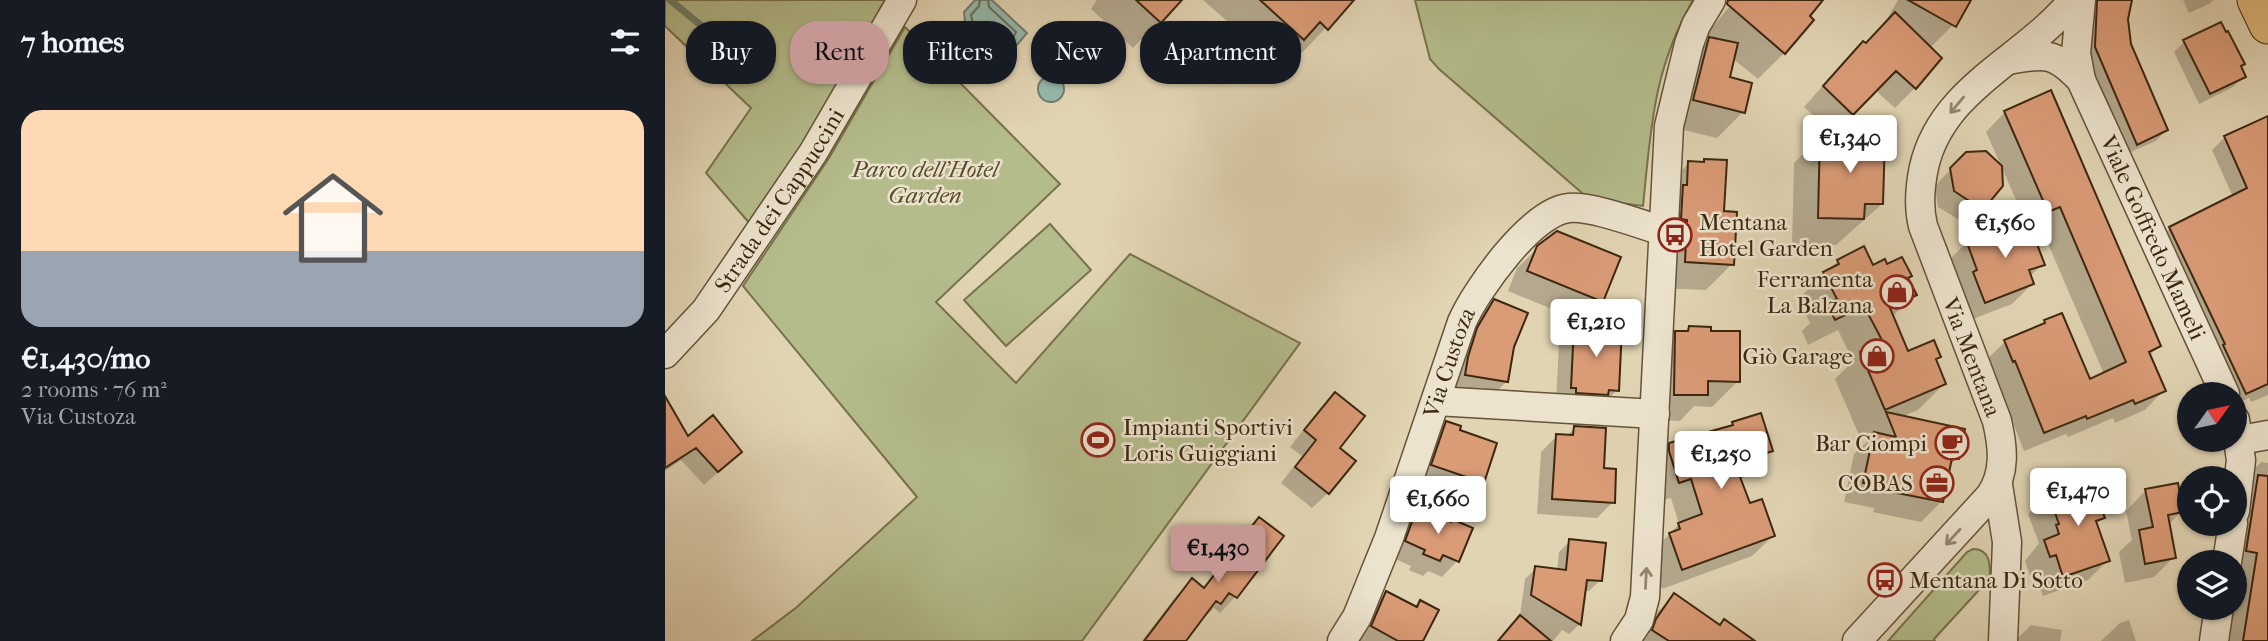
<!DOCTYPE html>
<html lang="en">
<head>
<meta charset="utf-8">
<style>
  :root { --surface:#171b24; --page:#242831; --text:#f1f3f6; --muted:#9ea1a6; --line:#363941; --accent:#c59692 }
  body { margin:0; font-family:"IM FELL French Canon",serif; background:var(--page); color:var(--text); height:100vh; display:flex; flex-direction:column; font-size:26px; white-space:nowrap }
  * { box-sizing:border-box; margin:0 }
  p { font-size:23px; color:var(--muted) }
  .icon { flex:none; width:38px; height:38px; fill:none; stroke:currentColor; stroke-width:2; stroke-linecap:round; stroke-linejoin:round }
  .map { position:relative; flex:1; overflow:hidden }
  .details { display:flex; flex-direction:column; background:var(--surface); width:665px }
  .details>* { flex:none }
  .guide { position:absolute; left:21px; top:21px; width:665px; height:63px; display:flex; gap:14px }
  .needle { width:46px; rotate:57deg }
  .controls { position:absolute; left:1512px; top:382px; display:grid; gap:14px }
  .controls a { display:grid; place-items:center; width:70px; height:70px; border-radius:50%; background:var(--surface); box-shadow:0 2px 5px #0004; font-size:35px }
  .price { position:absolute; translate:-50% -60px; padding:0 16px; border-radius:7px; background:#fff; color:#222; font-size:23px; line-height:46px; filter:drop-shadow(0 2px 4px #0008) }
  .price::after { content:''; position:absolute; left:50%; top:42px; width:21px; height:16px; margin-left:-10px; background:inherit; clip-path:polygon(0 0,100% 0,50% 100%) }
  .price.current { background:var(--accent); color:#111 }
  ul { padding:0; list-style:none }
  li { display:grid; align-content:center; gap:14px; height:371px; padding:0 21px }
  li+li { border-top:2px solid var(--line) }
  li span { display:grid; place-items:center; height:217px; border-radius:21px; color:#555 }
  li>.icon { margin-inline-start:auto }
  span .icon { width:126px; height:126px; fill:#fffc; stroke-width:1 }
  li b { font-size:30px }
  h2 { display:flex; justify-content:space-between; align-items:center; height:84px; padding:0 21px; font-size:30px }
  .tag { padding:0 24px; border-radius:28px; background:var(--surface); box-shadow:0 2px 5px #0004; font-size:24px; line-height:63px }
  .tag.current { background:var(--accent); color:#111 }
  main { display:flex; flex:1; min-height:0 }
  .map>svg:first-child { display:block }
  .green { fill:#b4bc8b; stroke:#78724c; stroke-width:2 }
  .water { fill:#95b8aa; stroke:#717e6c; stroke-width:2 }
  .shadow { fill:#0003 }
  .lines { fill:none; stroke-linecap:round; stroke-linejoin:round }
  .shore { stroke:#68705c; stroke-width:2 }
  .stream { stroke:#717e6c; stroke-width:7 }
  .building { fill:#da9b77; stroke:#3c270e; stroke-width:2 }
  .minor-casing { stroke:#655237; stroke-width:31 }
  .major-casing { stroke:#3c270e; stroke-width:39 }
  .minor { stroke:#ece3ce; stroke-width:28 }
  .major { stroke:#e0ba7a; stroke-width:37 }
  .oneway { stroke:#94856e }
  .labels { text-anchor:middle; stroke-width:5; stroke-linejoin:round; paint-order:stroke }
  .park-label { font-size:23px; font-style:italic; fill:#5a4c2d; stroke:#ece3ce }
  .street-label { font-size:23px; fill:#3c270e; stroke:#ece3ce }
  .poi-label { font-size:23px; fill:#3c270e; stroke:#ece3ce; text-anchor:end }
</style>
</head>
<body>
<main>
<section class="details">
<h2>7 homes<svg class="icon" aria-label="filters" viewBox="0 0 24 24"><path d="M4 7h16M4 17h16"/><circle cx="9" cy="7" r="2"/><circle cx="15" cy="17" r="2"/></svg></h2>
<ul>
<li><span style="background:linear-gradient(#ffd9b3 65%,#9aa5b1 0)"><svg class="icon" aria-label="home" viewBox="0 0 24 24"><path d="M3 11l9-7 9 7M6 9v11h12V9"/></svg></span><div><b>€1,430/mo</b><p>2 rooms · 76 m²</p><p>Via Custoza</p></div></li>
</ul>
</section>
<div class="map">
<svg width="1603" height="641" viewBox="0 0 1603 641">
  <rect width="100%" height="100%" fill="#e1d4b3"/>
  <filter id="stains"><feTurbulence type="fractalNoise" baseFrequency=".00286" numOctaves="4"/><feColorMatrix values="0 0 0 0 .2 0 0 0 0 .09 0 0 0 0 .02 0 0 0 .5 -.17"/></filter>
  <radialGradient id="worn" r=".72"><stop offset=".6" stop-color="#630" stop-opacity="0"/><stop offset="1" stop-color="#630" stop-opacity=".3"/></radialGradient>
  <path class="green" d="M0 0H220L138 145 86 225 41 173 86 108 0 26Z
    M750 0H1028C988 70 986 128 978 206L924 199 774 69 765 59Z
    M240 27 395 184 271 302 351 383 465 254 635 343 417 641H87L132 607 252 497 78 286 164 158Z
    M385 224 426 270 341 346 299 300Z
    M1308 549C1325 549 1325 564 1325 578L1269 639 1270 641H1223L1302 552Z"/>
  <path class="water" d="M310 0H327L362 33 345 53 323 31 301 32 299 12Z
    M373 89a13 13 0 1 1 26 0a13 13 0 1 1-26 0Z"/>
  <path class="shadow" d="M432 0H514L468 48 426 9Z
    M538 0H687L635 55 628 48 612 65Z
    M1070 0H1156L1119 53 1093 79 1067 58 1063 78 1078 112 1052 138 1002 126 1018 65 1045 39 1041 35Z
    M1233 0H1302L1288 25 1265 48 1250 88 1230 108 1210 90 1167 133 1139 107 1178 63 1218 26Z
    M1426 0H1468L1461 19 1464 45 1501 130 1491 141 1461 154 1424 71Z
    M1518 0H1549L1544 4 1524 13Z
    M1519 42 1574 67 1579 76 1568 87 1534 104 1509 52Z
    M1340 112 1494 346 1484 356 1499 390 1480 410 1450 423 1448 418 1403 437 1401 434 1359 451 1331 379 1320 361 1340 342 1374 327 1380 322 1424 381 1439 374 1375 225 1364 230 1378 264 1364 277 1367 284 1347 304 1300 322 1282 262 1302 242 1360 220 1321 132Z
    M1603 123V395L1586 402 1584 398 1570 405V394L1492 241 1505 228 1568 197 1547 150 1560 137Z
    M1155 136 1217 204 1171 245 1127 244 1129 163Z
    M1039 161 1057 213 1067 264 1041 290 994 288 997 190 1024 163 1036 164Z
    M1285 170 1317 208 1301 224 1273 207 1270 186Z
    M873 248 936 301 916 321 843 291 852 268Z
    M1173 261 1207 268 1221 266 1242 278 1250 294 1227 317 1242 353 1274 356 1269 361 1279 384 1253 410 1236 417 1292 458 1283 467 1276 502 1256 522 1208 512 1209 508 1179 502 1189 454 1204 440 1201 432 1194 435 1170 379 1188 361 1173 330 1143 345 1137 331 1145 323 1133 299Z
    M829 301 847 347 842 381 826 397 785 390 814 317Z
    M910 326 952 390 936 406 891 403 894 342Z
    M1024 328 1073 381 1047 407 1029 406 1015 421 984 420 985 358 1011 332 1020 333Z
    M670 394 663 493 647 508 616 483 637 456 625 447 654 410Z
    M0 399 23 438 61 465 39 485 16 460 0 471Z
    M782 423 793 431 817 482 802 498 752 481 766 438Z
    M1068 424 1106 450 1075 481 1084 506 1108 536 1087 556 997 589 985 554 1014 524 1006 498 994 501 985 465 1005 445 1064 428Z
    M910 428 937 470 948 502 932 518 872 514 876 452 892 436H901Z
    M1596 462 1603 463V641H1560L1566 607H1570L1574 484Z
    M1481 490 1516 512 1503 525 1509 557 1489 577 1460 583 1454 552 1467 540 1461 511Z
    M1383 494 1430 495 1438 518 1431 524 1443 560 1423 580 1378 596 1370 574 1365 576 1360 561 1374 543 1363 514Z
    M752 510 792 561 777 577 763 571 758 576 744 570 746 566 726 557 737 525Z
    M594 519 616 537 570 597 555 613 549 608 539 618 537 617 519 641H477L511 596 527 581 537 589 578 535Z
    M905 541 935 580 924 591H919L915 624 904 634 897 630 888 641H833L855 615 860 579 871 568 892 571 894 552Z
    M721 593 750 608 755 603 756 641H692L705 609Z
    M1009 595 1054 626 1087 641H970L983 622Z
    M1464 620 1471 641H1436L1455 623Z
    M1366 625 1397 630 1395 641H1350Z"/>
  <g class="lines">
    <path class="shore" d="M315 0 314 6 306 15 308 24 326 25 342 40H347L351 32 324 7 323 0"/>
    <path class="stream" d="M5 0 71 54"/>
  </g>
  <path class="building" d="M471 0H517L496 23Z
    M595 0H689L663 30 655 22 639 40Z
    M1063 0H1158L1145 16 1149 20 1120 54 1062 4Z
    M1243 0H1306L1291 27Z
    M1432 0H1467L1463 19 1466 44 1503 130 1472 145 1430 47Z
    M1230 12 1277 58 1251 89 1231 71 1188 115 1158 86 1198 41 1201 43Z
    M1556 22 1561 32 1563 31 1580 64 1576 66 1581 77 1545 94 1518 40Z
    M1044 37 1073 43 1065 77 1087 83 1080 113 1028 100Z
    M1386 90 1496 346 1484 352 1501 391 1470 404 1468 400 1422 419 1421 416 1379 433 1350 361 1348 362 1339 340 1380 323 1379 320 1397 313 1425 379 1461 362 1395 207 1383 212 1339 111Z
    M1603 116V384L1581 394 1558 345 1560 344 1504 227 1582 188 1559 136Z
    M1155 135 1220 136 1218 204H1200L1199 219 1153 218Z
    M1321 151 1337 166 1338 186 1318 210 1289 191 1285 168 1301 152Z
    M1039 159 1062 160 1059 211 1072 212 1069 265 1020 262 1022 220 1016 219 1018 185H1022L1023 161 1039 162Z
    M1362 218 1380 265 1364 270 1369 284 1320 303 1308 272 1312 270 1301 240Z
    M892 231 956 257 938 302 862 271 872 246Z
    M1199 246 1208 265 1220 259 1222 264 1237 257 1247 276 1243 278 1252 295 1225 308 1243 351 1269 340 1276 357 1271 359 1281 384 1220 410 1195 352 1218 342 1199 306 1170 320 1162 304 1172 299 1158 272 1174 264 1172 260Z
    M829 299 863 313 849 347 843 382 800 375 803 357 812 328Z
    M909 325 957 327 954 391 944 390 943 395 911 393V388H906Z
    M1024 326 1046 327V331H1075V382L1043 381V395H1009L1010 331H1023Z
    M670 392 700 416 675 448 691 461 664 494 630 467 651 440 639 430Z
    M0 396 23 436 48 415 77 452 53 472 31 448 0 468Z
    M1221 412 1300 429 1294 459 1287 458 1278 502 1227 492 1228 488 1198 483 1209 432 1231 437Z
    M1096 413 1108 451 1098 454 1100 460 1072 469 1085 503 1097 499 1110 536 1017 570 1004 533 1015 529 1013 523 1037 514 1026 479 1014 483 1004 451V443L1068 425 1067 422Z
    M781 421 796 426 795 430 832 443 819 483 766 465Z
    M909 426 941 428 939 468 951 469 950 503 887 499 891 434 908 435Z
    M1593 475 1603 476V641H1578L1592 553 1581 551Z
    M1429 476 1435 493 1431 494 1440 518 1431 521 1445 561 1398 577 1391 555 1385 557 1379 540 1394 534 1391 525 1394 524 1383 493Z
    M1513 483 1518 512 1503 515 1511 558 1480 564 1474 530 1488 527 1480 489Z
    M752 508 786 522 787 519 808 528 794 562 778 555 775 561 758 554 760 550 740 541Z
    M594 517 619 536 572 598 564 593 556 604 551 601 521 641H479L527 578 539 588Z
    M904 539 941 543 937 581 922 580 916 625 866 595 870 566 901 570Z
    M721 591 752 607 755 600 774 610 758 641H733L706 626Z
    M1009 593 1055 625 1059 619 1090 641H1004L987 630 991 619Z
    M855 615 886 641H833Z"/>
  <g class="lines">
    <defs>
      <g id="minor">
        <path id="s1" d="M1416 0 1411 53 1416 80 1560 394"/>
        <path d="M1343 60C1380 53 1390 52 1416 80"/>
        <path id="s2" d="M0 354 41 310 148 153 237 0"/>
        <path d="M771 401 990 414"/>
        <path d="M1570 420 1576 460 1570 511"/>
        <path d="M1575 440 1603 435"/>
        <path d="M1333 485 1342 542 1338 641"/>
        <path d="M1562 562 1568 523"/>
        <path id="s3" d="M677 641 692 617 724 538 797 322C811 290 867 211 904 208 928 206 974 224 998 231"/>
        <path d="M960 641 974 620 980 597 1004 126 1024 44 1031 25 1046 0"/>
        <path d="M1192 641 1325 496C1341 473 1338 447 1332 421L1258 226C1253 206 1255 186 1259 167 1277 87 1361 59 1408 0"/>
        <path d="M1549 641 1554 607"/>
      </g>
      <path id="major" d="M1591 0 1603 25"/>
    </defs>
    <use href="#minor" class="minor-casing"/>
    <use href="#major" class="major-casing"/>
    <use href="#minor" class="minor"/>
    <use href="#major" class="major"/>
  </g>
  <defs><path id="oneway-shaft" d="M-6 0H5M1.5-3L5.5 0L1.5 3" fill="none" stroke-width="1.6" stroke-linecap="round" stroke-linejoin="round" transform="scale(1.75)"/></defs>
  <g class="oneway">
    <use href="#oneway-shaft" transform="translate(1292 105) rotate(130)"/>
    <use href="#oneway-shaft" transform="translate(1288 537) rotate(133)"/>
    <use href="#oneway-shaft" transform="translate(981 578) rotate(-87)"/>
  </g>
  <defs>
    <symbol id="bus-ring" viewBox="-11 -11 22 22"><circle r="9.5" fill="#ece3ce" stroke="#8f2418" stroke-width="1.5"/><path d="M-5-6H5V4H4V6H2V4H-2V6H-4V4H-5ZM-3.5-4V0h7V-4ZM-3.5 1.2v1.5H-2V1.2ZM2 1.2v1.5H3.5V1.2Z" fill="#8f2418"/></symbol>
    <symbol id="shop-ring" viewBox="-11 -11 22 22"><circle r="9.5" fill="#ece3ce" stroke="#8f2418" stroke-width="1.5"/><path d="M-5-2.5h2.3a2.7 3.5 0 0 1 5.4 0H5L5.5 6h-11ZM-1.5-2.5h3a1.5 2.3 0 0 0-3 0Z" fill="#8f2418"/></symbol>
    <symbol id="stadium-ring" viewBox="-11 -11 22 22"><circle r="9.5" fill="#ece3ce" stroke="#8f2418" stroke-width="1.5"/><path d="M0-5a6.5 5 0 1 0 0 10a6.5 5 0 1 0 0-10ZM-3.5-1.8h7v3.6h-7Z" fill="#8f2418"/></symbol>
    <symbol id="cafe-ring" viewBox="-11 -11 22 22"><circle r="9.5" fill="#ece3ce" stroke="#8f2418" stroke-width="1.5"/><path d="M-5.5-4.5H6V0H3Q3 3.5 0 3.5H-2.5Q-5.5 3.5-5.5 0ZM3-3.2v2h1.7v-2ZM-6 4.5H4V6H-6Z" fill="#8f2418"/></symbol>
    <symbol id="office-ring" viewBox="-11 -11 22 22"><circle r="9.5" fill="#ece3ce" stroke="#8f2418" stroke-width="1.5"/><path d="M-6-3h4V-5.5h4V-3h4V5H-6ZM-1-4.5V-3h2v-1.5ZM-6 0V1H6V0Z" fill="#8f2418"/></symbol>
  </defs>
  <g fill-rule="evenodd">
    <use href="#bus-ring" x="991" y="216" width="38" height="38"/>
    <use href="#shop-ring" x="1213" y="273" width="38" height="38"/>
    <use href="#shop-ring" x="1193" y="337" width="38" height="38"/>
    <use href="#stadium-ring" x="414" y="421" width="38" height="38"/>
    <use href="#cafe-ring" x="1268" y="424" width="38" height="38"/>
    <use href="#office-ring" x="1253" y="464" width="38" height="38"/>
    <use href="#bus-ring" x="1201" y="561" width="38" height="38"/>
  </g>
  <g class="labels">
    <g class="park-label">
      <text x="260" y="177">Parco dell'Hotel<tspan x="260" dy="26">Garden</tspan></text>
    </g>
    <g class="street-label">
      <text dy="8" stroke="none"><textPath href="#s2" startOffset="192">Strada dei Cappuccini</textPath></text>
      <text dy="8" stroke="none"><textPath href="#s1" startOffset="254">Viale Goffredo Mameli</textPath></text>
      <text transform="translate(1307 357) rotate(69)" y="8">Via Mentana</text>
      <text dy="8" stroke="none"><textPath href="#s3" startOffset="299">Via Custoza</textPath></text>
    </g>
    <g class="poi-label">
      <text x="1034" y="230" text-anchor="start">Mentana<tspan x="1034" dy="26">Hotel Garden</tspan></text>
      <text x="1208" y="287">Ferramenta<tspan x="1208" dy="26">La Balzana</tspan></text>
      <text x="1188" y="364">Giò Garage</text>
      <text x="458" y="435" text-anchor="start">Impianti Sportivi<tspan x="458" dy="26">Loris Guiggiani</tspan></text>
      <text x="1262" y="451">Bar Ciompi</text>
      <text x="1248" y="491">COBAS</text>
      <text x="1244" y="588" text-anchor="start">Mentana Di Sotto</text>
    </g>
  </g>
  <rect width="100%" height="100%" filter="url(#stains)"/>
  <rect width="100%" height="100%" fill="url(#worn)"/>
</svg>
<div class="controls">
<a><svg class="needle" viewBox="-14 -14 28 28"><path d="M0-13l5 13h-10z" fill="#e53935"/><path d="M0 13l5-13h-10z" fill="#9ea1a6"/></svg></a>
<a><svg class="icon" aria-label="locate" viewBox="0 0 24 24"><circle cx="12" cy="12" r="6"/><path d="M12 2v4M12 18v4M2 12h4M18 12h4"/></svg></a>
<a><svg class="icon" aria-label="layers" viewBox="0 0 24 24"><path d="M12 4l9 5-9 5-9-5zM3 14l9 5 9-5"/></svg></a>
</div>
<b class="price" style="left:1185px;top:175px">€1,340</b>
<b class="price" style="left:1340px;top:260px">€1,560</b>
<b class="price" style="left:931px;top:359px">€1,210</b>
<b class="price" style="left:1056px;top:491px">€1,250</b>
<b class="price" style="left:1413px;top:528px">€1,470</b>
<b class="price" style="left:773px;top:536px">€1,660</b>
<b class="price current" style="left:553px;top:585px">€1,430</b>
<div class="guide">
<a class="tag">Buy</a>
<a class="tag current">Rent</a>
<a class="tag">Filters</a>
<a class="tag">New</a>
<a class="tag">Apartment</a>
</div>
</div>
</main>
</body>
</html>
